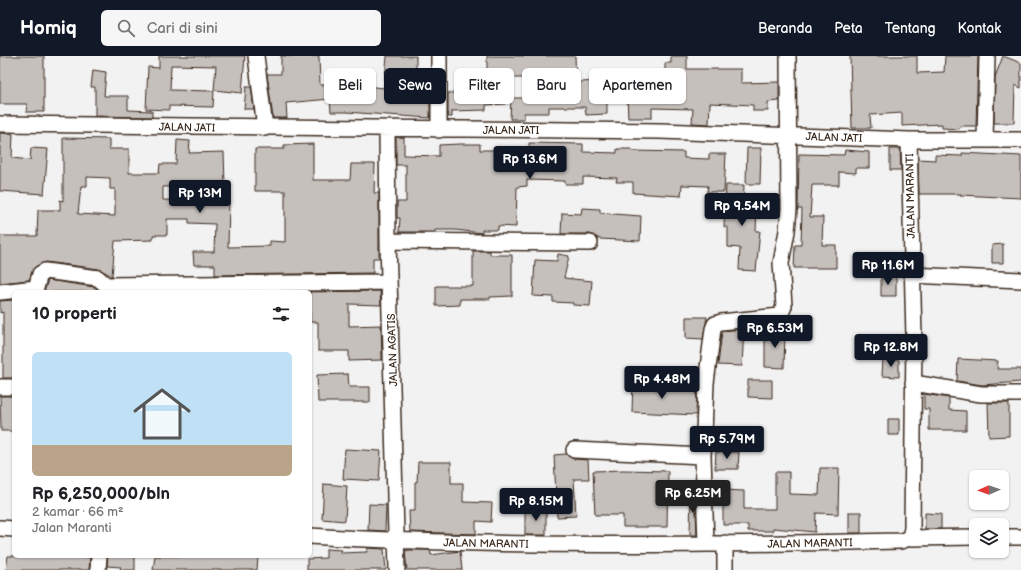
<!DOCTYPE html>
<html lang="id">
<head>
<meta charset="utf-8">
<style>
  :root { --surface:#fff; --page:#f6f6f6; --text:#202124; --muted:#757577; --accent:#111827 }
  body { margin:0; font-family:"Balsamiq Sans",sans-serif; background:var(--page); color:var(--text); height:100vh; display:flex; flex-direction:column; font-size:15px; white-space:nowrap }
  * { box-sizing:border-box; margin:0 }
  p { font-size:13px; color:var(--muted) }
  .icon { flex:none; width:22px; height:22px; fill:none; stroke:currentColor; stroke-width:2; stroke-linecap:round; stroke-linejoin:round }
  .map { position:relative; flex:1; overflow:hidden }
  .sheet { position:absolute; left:12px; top:234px; width:300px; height:268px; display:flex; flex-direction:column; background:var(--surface); border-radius:6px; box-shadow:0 1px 3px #0004 }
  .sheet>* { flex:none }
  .top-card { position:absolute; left:324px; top:12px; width:380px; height:36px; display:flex; gap:8px }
  .needle { width:26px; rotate:268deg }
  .fabs { position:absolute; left:969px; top:414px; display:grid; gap:8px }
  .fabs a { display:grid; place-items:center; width:40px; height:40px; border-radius:6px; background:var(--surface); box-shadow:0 1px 3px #0004; font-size:20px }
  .price { position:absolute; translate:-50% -34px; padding:0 9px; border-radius:4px; background:var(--accent); color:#fff; font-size:13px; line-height:26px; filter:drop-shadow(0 1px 2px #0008) }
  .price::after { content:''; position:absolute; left:50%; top:24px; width:12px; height:9px; margin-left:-6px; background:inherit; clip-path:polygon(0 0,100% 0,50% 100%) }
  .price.current { background:#222; color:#fff }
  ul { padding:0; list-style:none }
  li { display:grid; align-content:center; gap:8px; height:212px; padding:0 20px }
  li span { display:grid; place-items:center; height:124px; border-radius:6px; color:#555 }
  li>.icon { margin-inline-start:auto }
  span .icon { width:72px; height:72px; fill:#fffc; stroke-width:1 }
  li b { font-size:17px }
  h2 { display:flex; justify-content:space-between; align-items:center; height:48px; padding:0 20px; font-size:17px }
  .chip { padding:0 14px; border-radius:6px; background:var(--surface); box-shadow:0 1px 3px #0004; font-size:14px; line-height:36px }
  .chip.current { background:var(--accent); color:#fff }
  header { display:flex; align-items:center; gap:24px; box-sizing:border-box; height:56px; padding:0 20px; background:var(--accent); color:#fff }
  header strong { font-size:19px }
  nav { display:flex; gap:22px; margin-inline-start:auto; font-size:14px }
  .search { width:280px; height:36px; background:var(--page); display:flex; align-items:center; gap:10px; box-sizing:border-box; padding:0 14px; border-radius:6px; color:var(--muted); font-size:15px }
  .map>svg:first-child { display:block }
  .building { fill:#c6c0bd; stroke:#3b2a1e; fill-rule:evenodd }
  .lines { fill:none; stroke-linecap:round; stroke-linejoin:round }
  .minor-casing { stroke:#3b2a1e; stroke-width:18 }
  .minor { stroke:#fff; stroke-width:15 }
  .labels { text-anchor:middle; stroke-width:3; stroke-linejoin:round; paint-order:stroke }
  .street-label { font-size:11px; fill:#3b2a1e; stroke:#fff }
</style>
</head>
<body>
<header>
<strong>Homiq</strong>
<div class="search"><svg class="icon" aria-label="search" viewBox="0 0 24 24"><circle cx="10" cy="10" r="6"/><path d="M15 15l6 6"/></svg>Cari di sini</div>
<nav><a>Beranda</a><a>Peta</a><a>Tentang</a><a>Kontak</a></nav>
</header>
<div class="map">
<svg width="1021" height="514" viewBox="0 0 1021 514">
  <rect width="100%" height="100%" fill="#f3f2f2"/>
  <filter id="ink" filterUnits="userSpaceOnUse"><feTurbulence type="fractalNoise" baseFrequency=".025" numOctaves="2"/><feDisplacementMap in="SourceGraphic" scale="8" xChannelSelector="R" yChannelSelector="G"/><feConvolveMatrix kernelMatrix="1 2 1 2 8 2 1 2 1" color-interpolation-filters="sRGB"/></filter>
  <g filter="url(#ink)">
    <path class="building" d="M0 0H44V56H26L27 48H0Z
      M159 0H245L242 37 214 34 216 10 171 9 170 34 214 35 213 51 169 50V54L146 53 148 11 159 12Z
      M281 0H319L320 29 347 28 384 32 387 0H416V14L430 15V62L346 56H331L330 43 286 47 287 62H273L267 18H281Z
      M487 0H575L576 26 607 25V58L586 59 585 51H549V57H524V63H510L511 42H526V22H504L505 48 486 49V54L452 55V61H448V37H462V21H487Z
      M671 0H687V13H741V27L779 26V45L768 46V55H753V49L710 47 709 68 692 67 693 53 652 52V62H628L626 18 665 16V7H671Z
      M850 0H917V17L944 16 945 0H978L976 70H960L959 73 942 72V68L902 70V57L870 59 871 72H852Z
      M1003 0 1021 7V32L1015 29 1014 67H994L995 21Z
      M93 14 106 16 104 40H128V54L152 55V61L95 60V31H91Z
      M246 31H251L254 53H244Z
      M0 77 13 78 12 102 30 104 31 92 48 93 44 138 0 135Z
      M396 81H404V99L439 100V89L460 88H480V94H529V87L583 88V96L617 97V93H632V95L684 96V102L709 103V98H726L724 136H707L708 130 682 129 681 140 633 137V126H616L617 122 583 121V128H565V125L527 124V130L517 131 516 171 498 170V174H482V177L455 174H435V176H399L400 162H397V146H406V109H396Z
      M63 82 109 83V93H129V117H159L160 108H176L177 84 190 85 189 97 224 96 225 129 163 131V144L229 147 228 191 270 190V185L285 186V135H255V93H284V89L313 88V124H350L351 108H375L374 137H379V202H373V217L215 219V209H194L193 196H214L215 168 189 167V163H167V179H153V184L115 185 112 220 99 213 46 206 35 211 29 224 0 227V180H37L38 154H60V144L63 145ZM87 121 110 122V133H115V160L78 158 81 130H87Z
      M747 92H761L760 128H746Z
      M890 93H900L901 114H890Z
      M845 94 869 96V112H856V117L839 116V129H812L810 161H823L822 189H836V212H794L795 189H801L802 153H798L799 98 844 99Z
      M962 97 1021 100V142L960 139 961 138H919L918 103 935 104V99L962 100Z
      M726 129H744L743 151 757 152 756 175H760L756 215 739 214 740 192 728 191V171H724Z
      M582 152 600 153V157L641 160 640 185 600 183 590 178H561L562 157 581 158Z
      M1003 188V207H992V189Z
      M473 195H490V199H512V240L490 241V243H460V249L436 250V230H473Z
      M558 198 569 200 564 222 592 225 590 250 573 249V247L553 246V241L533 240 535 204 557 205Z
      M881 220H896V240H881Z
      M48 224 94 231 101 236H44Z
      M380 235 381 249 349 248V270L381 269 382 304 349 305V295H318V266H310V236H300Z
      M14 244V322H3V256L0 257V245Z
      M686 261H707L703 283 686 282Z
      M744 273 742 310 718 309 722 275Z
      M765 274H785L784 312 765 311Z
      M883 303 899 304V321L882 320Z
      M958 303 998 305 997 313H1021V326L982 329 957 325Z
      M348 318 349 331H370V346H318L317 319Z
      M633 323H646L647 328 654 333 697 335 696 359 632 356Z
      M748 324H772V342L748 341Z
      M924 338 949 342V354L966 355V374H929V353H924Z
      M0 340H14V375H1Z
      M988 347H1009V380L989 381Z
      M888 363H899V379H888Z
      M345 393 381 395 379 425 343 423Z
      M716 396H739L738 413H715Z
      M566 398 573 403 588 404 589 423H574L576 460 557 461 554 399Z
      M418 406H451V427H463V446L492 447 491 466 476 465V478L410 476 409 455H415V426H417Z
      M820 412H839L838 458 816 457 815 476 773 472V475H748V469H723V434L744 435V453H775V416H789V438L819 439Z
      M623 414 668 415 667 471H623V459H595L593 415Z
      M324 428 347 430 345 465 322 463Z
      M691 433H695L697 479H690Z
      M369 448 386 449 385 475 368 474Z
      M525 454H546V479H525Z
      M849 456H861V477H849Z
      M925 457 941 458V473H925Z
      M367 492 384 493 386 514H307V503L326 502V493L342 494 341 497 367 496Z
      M410 494H430L431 499 460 495 462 514H407L405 495Z
      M8 500 90 501 89 514H6Z
      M108 500H135V514H120L121 511 107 510Z
      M155 500H248L258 501 257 514H153Z"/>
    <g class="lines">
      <defs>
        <path id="minor" d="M256 0 265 72
          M0 68 660 75 909 84H1021
          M387 74 388 185 397 514
          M439 74V0
          M985 84 987 0
          M388 185 590 187
          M911 219 1021 224
          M0 236 36 232 40 218 45 215 98 222 105 228 107 229 389 226
          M655 324 706 327
          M913 327 981 338H1020
          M0 331H14
          M574 394 703 400
          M0 472 14 473
          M310 480C507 492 704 489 901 485L910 482 912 472 914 281 909 84
          M1002 481H1021
          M910 482 976 481
          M706 487 703 400 706 327 713 273 715 268 721 266 780 260 784 250 781 207 787 175 789 153 788 0
          M725 487V514
          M98 514 99 500"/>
      </defs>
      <use href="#minor" class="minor-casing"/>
      <use href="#minor" class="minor"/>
    </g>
  </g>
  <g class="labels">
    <g class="street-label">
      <text transform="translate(187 71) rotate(1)" y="4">JALAN JATI</text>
      <text x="511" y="78">JALAN JATI</text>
      <text transform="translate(834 81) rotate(2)" y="4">JALAN JATI</text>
      <text transform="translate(910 140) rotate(-91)" y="4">JALAN MARANTI</text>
      <text transform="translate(392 294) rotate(-92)" y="4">JALAN AGATIS</text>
      <text transform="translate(486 487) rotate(1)" y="4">JALAN MARANTI</text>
      <text transform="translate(810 487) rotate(-1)" y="4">JALAN MARANTI</text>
    </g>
  </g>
</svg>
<div class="fabs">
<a><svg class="needle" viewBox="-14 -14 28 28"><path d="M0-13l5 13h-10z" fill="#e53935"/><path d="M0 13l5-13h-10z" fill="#757577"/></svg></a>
<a><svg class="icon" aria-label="layers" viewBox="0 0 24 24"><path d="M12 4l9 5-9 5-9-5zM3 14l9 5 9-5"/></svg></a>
</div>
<b class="price" style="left:530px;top:124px">Rp 13.6M</b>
<b class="price" style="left:200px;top:158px">Rp 13M</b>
<b class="price" style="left:742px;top:171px">Rp 9.54M</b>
<b class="price" style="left:888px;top:230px">Rp 11.6M</b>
<b class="price" style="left:775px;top:293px">Rp 6.53M</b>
<b class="price" style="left:891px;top:312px">Rp 12.8M</b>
<b class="price" style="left:662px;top:344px">Rp 4.48M</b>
<b class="price" style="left:727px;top:404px">Rp 5.79M</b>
<b class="price current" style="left:693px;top:458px">Rp 6.25M</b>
<b class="price" style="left:536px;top:466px">Rp 8.15M</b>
<div class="top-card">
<a class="chip">Beli</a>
<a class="chip current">Sewa</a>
<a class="chip">Filter</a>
<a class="chip">Baru</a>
<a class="chip">Apartemen</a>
</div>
<section class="sheet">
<h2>10 properti<svg class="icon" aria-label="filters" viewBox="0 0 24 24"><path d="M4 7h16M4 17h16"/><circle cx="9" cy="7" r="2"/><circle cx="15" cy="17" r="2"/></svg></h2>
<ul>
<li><span style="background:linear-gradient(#bfe0f5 75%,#b9a48a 0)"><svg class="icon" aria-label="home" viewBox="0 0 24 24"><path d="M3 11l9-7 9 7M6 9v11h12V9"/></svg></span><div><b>Rp 6,250,000/bln</b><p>2 kamar · 66 m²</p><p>Jalan Maranti</p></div></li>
</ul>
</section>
</div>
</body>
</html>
